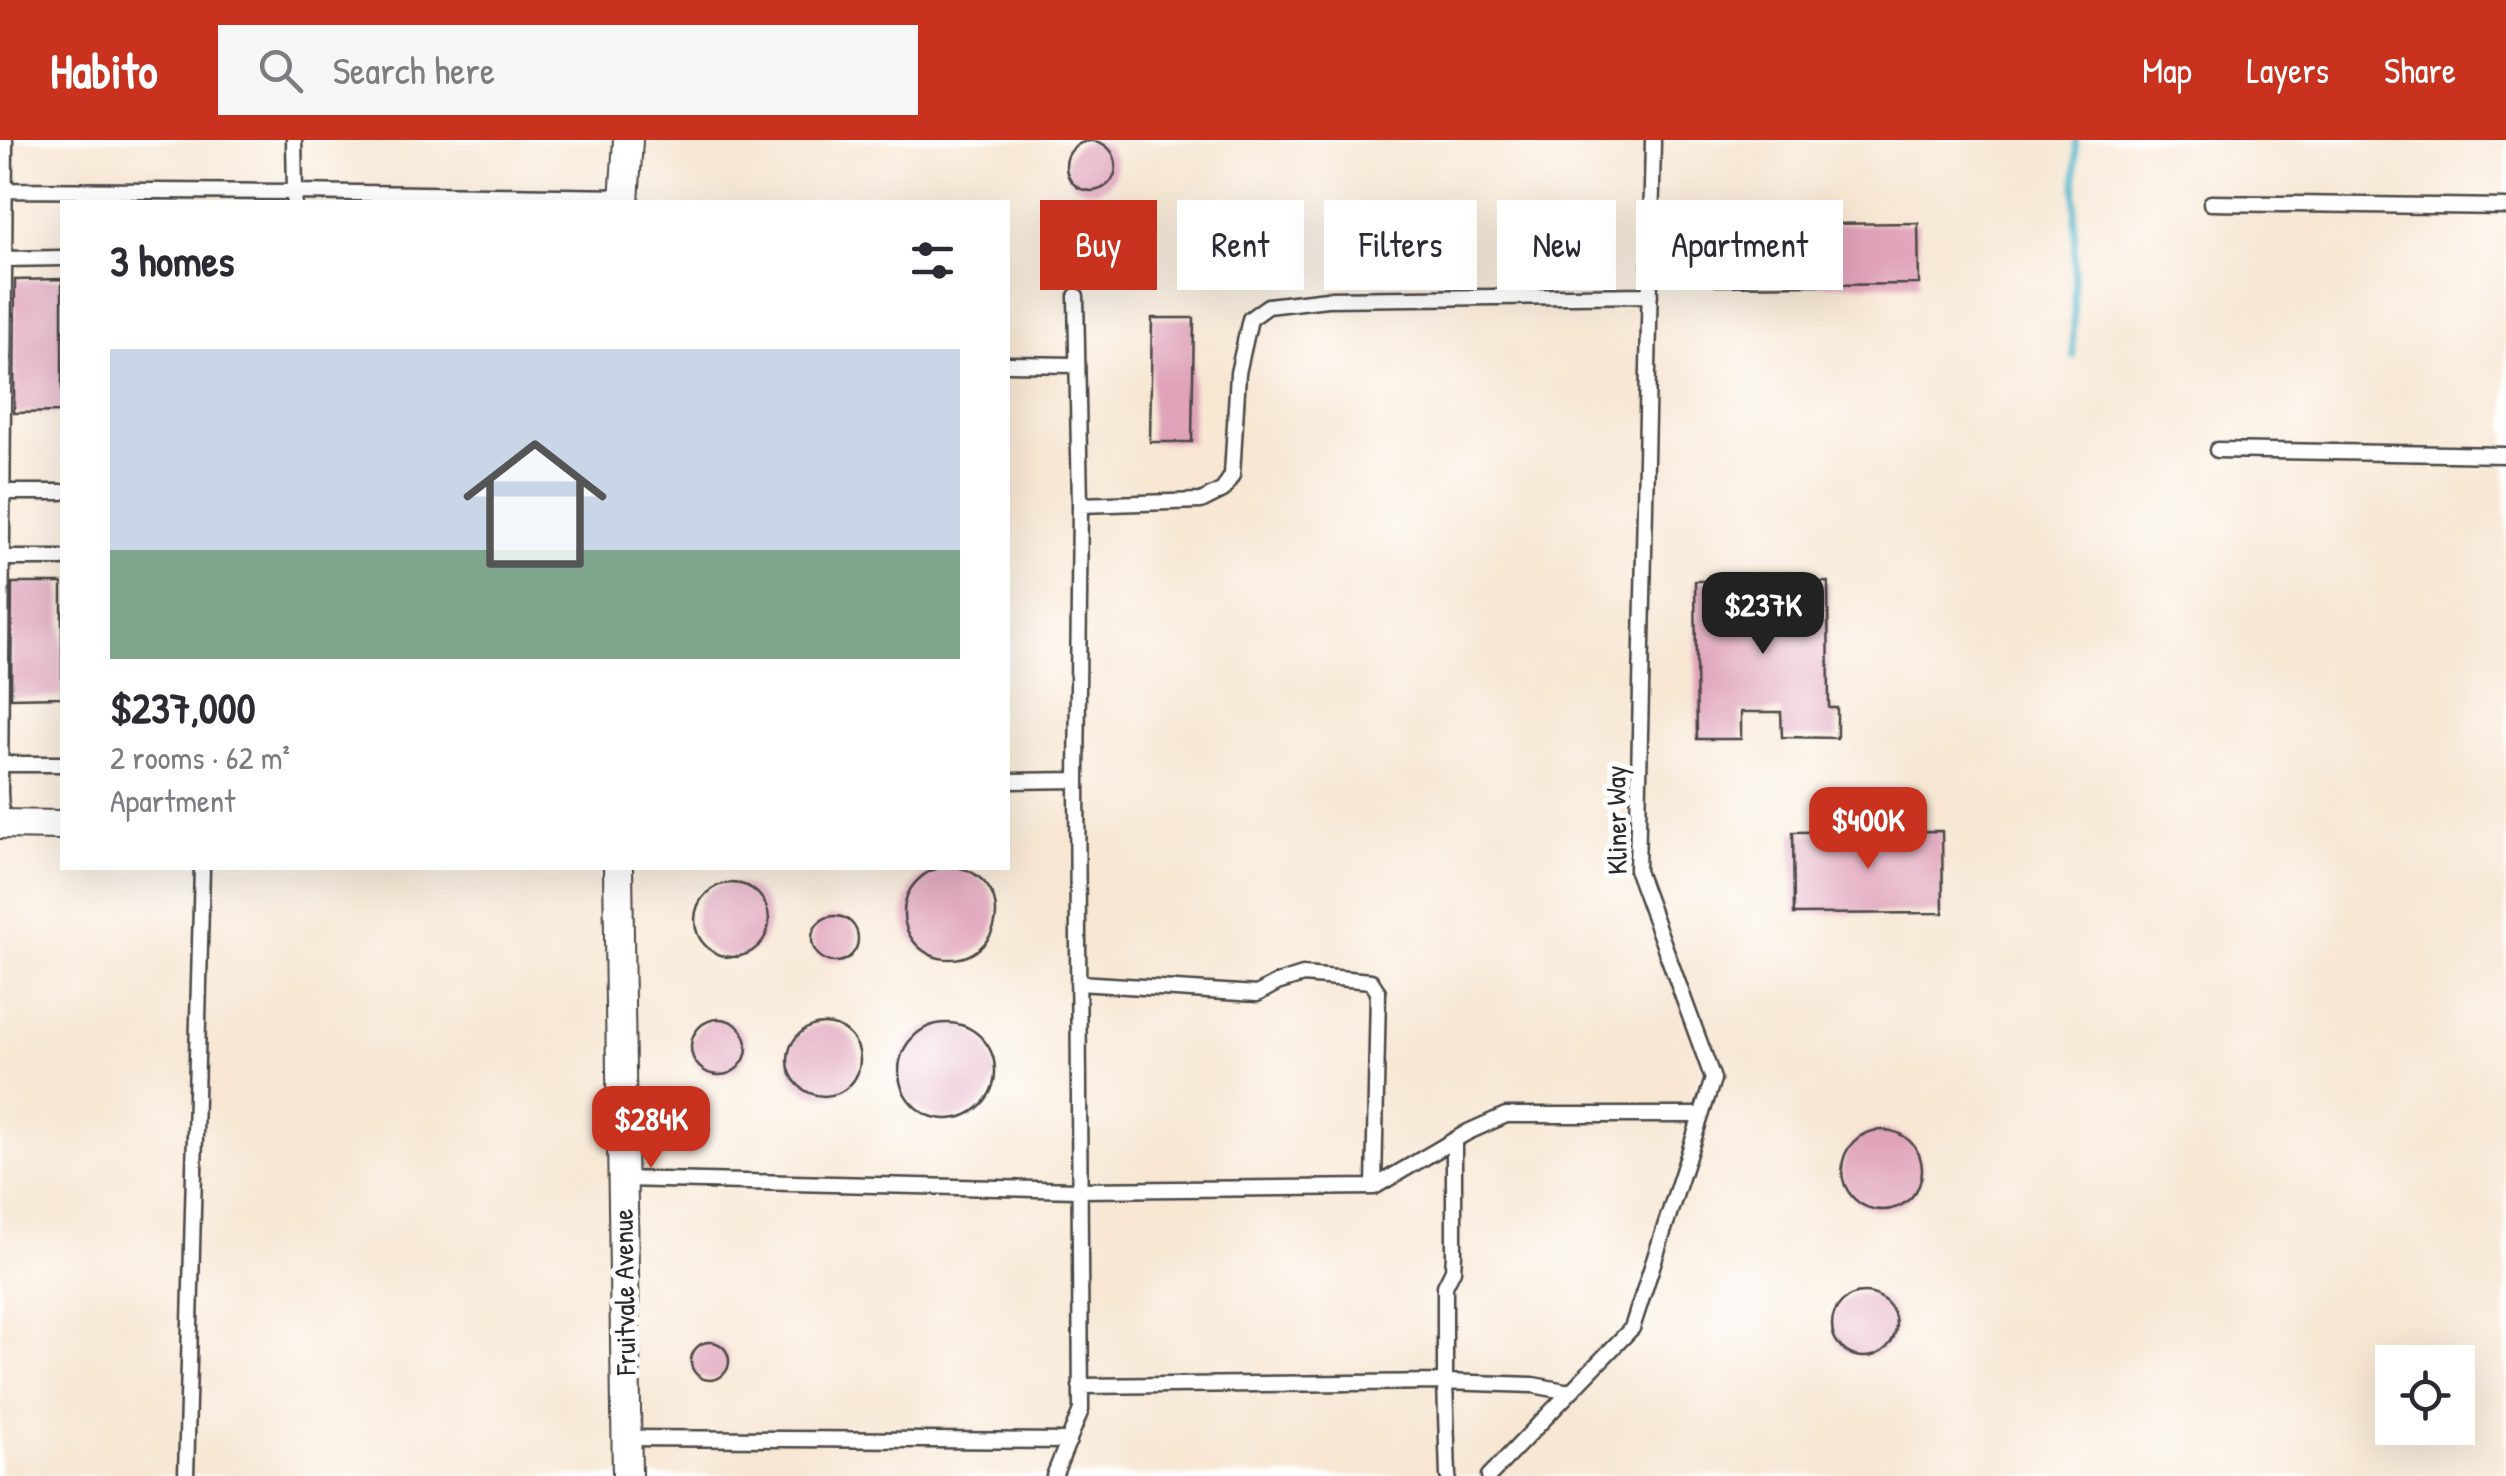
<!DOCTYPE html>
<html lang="en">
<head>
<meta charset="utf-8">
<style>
  :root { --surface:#fff; --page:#f7f7f7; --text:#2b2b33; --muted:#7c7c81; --accent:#c8321e }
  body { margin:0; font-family:"Patrick Hand",sans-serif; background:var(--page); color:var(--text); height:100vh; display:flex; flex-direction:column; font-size:38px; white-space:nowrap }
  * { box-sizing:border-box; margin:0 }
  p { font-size:32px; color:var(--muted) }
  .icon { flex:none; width:55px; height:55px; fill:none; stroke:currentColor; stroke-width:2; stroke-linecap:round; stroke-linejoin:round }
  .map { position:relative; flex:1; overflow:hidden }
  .side { position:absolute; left:60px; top:60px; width:950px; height:670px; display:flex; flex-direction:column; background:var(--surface); border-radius:0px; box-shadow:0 10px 40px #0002 }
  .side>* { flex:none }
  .guide { position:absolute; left:1040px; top:60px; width:950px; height:90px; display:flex; gap:20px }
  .controls { position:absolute; left:2375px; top:1205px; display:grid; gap:20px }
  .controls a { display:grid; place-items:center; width:100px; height:100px; border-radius:0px; background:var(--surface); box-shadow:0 10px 40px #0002; font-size:50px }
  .price { position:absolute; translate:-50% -85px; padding:0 22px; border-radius:20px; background:var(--accent); color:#fff; font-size:32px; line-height:65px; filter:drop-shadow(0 2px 5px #0008) }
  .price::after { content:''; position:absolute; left:50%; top:60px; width:30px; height:22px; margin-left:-15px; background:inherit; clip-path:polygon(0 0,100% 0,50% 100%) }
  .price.active { background:#222; color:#fff }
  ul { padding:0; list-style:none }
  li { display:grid; align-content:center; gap:20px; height:530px; padding:0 50px }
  li span { display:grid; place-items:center; height:310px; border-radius:0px; color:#555 }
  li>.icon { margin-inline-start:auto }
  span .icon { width:180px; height:180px; fill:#fffc; stroke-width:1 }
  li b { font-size:42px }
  h2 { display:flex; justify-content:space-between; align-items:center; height:120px; padding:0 50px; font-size:42px }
  .pill { padding:0 35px; border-radius:0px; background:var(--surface); box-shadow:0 10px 40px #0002; font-size:35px; line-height:90px }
  .pill.active { background:var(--accent); color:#fff }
  header { display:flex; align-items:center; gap:60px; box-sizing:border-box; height:140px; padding:0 50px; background:var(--accent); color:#fff }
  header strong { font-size:48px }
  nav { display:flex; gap:55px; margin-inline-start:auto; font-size:35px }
  .search { width:700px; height:90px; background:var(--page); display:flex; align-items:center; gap:25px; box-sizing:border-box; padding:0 35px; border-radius:0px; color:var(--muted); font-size:38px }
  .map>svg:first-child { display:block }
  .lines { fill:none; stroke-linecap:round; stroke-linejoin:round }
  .stream { stroke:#4ab3c8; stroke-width:6 }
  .building { fill:#e0a3ba }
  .service-casing { stroke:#4a4744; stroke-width:19 }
  .minor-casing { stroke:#4a4744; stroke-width:32 }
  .service { stroke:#fff; stroke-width:14 }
  .minor { stroke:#fff; stroke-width:28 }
  .labels { text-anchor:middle; stroke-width:10; stroke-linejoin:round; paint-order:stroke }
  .street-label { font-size:28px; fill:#2b2b2b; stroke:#fff }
</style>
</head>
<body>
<header>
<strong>Habito</strong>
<div class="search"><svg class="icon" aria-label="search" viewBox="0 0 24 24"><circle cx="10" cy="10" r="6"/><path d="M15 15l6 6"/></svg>Search here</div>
<nav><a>Map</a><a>Layers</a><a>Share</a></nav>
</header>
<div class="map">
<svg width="2506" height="1336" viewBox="0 0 2506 1336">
  <rect width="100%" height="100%" fill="#fff"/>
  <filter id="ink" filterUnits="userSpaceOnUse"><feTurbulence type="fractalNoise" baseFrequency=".01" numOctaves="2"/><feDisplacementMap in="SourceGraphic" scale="20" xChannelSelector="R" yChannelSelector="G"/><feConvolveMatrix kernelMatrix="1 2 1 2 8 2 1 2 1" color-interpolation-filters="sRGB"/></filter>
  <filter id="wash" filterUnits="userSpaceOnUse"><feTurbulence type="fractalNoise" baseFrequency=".0048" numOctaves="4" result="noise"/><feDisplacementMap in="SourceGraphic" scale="40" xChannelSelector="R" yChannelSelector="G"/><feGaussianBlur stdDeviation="2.25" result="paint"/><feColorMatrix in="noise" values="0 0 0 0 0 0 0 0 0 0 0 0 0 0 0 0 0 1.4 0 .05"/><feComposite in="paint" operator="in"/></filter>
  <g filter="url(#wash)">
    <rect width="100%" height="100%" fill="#f7e7d3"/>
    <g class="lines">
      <path class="stream" d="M2073 216 2076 0"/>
    </g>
    <g id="blocks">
      <path class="building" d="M1066 26a25 25 0 1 1 50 0a25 25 0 1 1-50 0Z
        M1918 83 1919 144 1716 146V130H1684V90H1715V85Z
        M62 139V272L14 273 15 140Z
        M1152 178H1194L1192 302H1150Z
        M1695 441H1739L1740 444 1828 442 1829 568H1837V598L1782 597 1781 572H1741V599H1697Z
        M12 443H62V557L11 558Z
        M1942 691 1943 773 1794 774 1793 692Z
        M904 773a46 46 0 1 1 92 0a46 46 0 1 1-92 0Z
        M695 780a37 37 0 1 1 74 0a37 37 0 1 1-74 0Z
        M812 799a23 23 0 1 1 46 0a23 23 0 1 1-46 0Z
        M691 907a28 28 0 1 1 56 0a28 28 0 1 1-56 0Z
        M899 931a48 48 0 1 1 96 0a48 48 0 1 1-96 0Z
        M788 920a36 36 0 1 1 72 0a36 36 0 1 1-72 0Z
        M1842 1030a40 40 0 1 1 80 0a40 40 0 1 1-80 0Z
        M1832 1185a32 32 0 1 1 64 0a32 32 0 1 1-64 0Z
        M691 1221a19 19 0 1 1 38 0a19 19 0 1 1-38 0Z"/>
    </g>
  </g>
  <g filter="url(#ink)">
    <use href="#blocks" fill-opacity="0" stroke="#4a4744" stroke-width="2.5"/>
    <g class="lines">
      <defs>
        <path id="service" d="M5 50 295 52 294 0
          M294 62 295 52 624 57
          M2211 63 2506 67
          M5 119 62 118
          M1076 156 1080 365
          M1008 224 1076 225
          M2217 310 2506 315
          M3 352H62
          M3 418H62
          M1 624H62
          M1008 641 1077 640 1080 365 1201 361 1223 350 1232 335 1238 233 1250 179 1268 166 1327 159 1650 155
          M2 684 0 653 5 0
          M1078 843 1257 854 1277 843 1303 835 1371 841 1378 852 1374 1047
          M623 1039 1078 1050 1374 1047 1468 992 1506 975H1701
          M1080 1246 1445 1242V1146L1453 1130 1454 1114V1000
          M626 1298 1069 1301
          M186 1336 202 728
          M1054 1336 1081 1270 1077 640
          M1448 1336 1445 1242 1533 1245 1570 1252
          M1489 1336 1632 1188 1713 939 1637 731 1653 0"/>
        <path id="minor" d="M624 62 628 0
          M0 684 62 685
          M618 728 627 1336"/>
      </defs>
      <use href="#service" class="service-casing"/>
      <use href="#minor" class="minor-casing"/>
      <use href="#service" class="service"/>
      <use href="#minor" class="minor"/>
    </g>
  </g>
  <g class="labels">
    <g class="street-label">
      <text transform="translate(1616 680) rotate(-91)" y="10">Kliner Way</text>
      <text transform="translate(624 1152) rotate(-91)" y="10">Fruitvale Avenue</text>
    </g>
  </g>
</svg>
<div class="controls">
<a><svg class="icon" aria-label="locate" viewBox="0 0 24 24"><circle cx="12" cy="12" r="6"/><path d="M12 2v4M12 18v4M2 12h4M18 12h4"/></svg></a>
</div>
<b class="price active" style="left:1763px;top:517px">$237K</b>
<b class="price" style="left:1868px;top:732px">$400K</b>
<b class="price" style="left:651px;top:1031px">$284K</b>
<div class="guide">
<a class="pill active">Buy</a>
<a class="pill">Rent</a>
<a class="pill">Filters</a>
<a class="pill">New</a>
<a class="pill">Apartment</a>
</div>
<section class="side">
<h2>3 homes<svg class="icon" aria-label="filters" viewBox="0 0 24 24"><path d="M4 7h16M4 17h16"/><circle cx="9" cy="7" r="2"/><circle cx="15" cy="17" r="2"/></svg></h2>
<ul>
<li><span style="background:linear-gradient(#c9d6e8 65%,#7fa58c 0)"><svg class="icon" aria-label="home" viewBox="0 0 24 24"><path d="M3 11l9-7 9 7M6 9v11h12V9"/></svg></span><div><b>$237,000</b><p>2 rooms · 62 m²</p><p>Apartment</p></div></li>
</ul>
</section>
</div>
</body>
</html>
